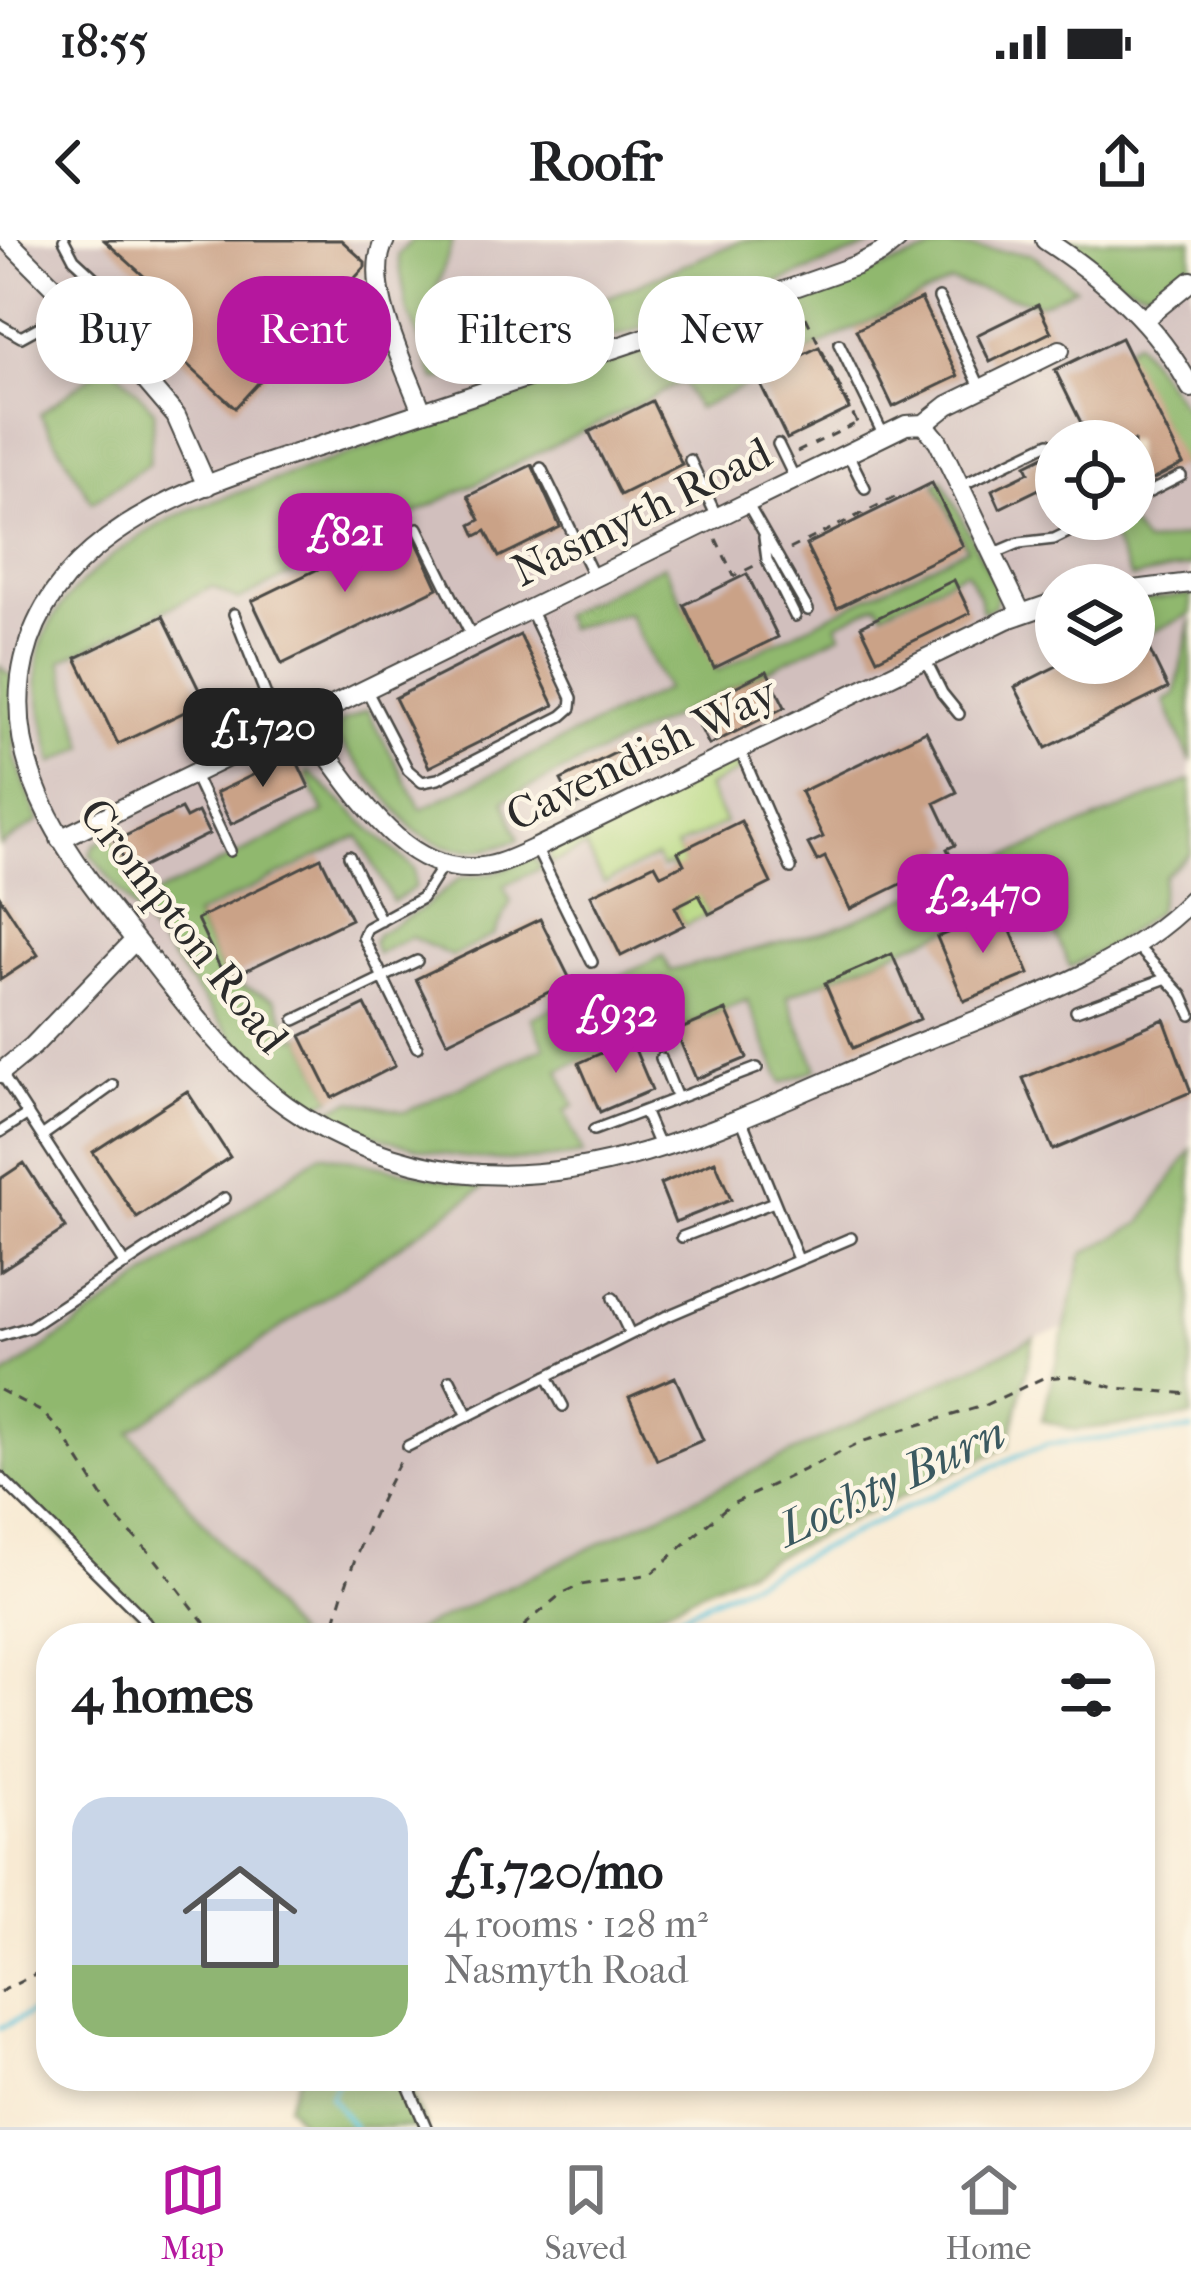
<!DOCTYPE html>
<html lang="en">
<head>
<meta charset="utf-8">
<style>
  :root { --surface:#fff; --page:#f6f6f6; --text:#202124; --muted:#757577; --line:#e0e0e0; --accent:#b5179e }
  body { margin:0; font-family:"IM FELL French Canon",serif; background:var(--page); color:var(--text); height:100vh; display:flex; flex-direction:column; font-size:45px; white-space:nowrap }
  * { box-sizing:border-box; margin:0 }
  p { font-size:39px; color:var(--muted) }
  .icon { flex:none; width:66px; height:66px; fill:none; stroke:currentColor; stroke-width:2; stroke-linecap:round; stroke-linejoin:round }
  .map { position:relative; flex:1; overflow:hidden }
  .panel { position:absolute; left:36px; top:1383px; width:1119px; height:468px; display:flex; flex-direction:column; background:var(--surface); border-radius:48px; box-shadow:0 6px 18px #0003 }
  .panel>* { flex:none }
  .banner { position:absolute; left:36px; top:36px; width:1119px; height:108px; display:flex; gap:24px }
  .controls { position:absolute; left:1035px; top:180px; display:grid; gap:24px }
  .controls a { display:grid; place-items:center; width:120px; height:120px; border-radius:50%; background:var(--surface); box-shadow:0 6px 18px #0003; font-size:60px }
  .price { position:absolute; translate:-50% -102px; padding:0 27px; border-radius:24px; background:var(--accent); color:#fff; font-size:39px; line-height:78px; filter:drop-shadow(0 3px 6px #0008) }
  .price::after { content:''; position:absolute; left:50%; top:72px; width:36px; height:27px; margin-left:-18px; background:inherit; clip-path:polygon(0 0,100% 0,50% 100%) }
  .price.on { background:#222; color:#fff }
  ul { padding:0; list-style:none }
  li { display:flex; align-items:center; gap:36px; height:300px; padding:0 36px }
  li span { display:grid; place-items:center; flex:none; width:336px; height:240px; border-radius:36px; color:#555 }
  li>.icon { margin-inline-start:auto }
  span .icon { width:144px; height:144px; fill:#fffc; stroke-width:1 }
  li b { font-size:51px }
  h2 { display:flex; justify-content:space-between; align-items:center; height:144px; padding:0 36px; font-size:51px }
  .tag { padding:0 42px; border-radius:48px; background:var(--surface); box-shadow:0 6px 18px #0003; font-size:42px; line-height:108px }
  .tag.on { background:var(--accent); color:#fff }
  .status { display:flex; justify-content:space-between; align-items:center; height:84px; padding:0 60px; background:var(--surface); direction:ltr }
  .status svg { height:33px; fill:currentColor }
  header { display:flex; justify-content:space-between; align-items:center; height:156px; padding:0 36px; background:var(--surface); font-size:54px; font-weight:700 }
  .tab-bar { display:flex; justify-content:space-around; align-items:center; height:168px; border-top:3px solid var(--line); background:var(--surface); font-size:33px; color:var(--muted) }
  .tab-bar a { display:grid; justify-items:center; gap:6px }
  .tab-bar .on { color:var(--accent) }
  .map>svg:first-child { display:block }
  .industrial { fill:#d1bfbd; fill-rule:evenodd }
  .green { fill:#b5d880; stroke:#708256; stroke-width:3 }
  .forest { fill:#90b86e; stroke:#5e724c; stroke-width:3 }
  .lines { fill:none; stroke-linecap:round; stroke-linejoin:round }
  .stream { stroke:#5fc4dc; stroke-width:4.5 }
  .building { fill:#caa287 }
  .lane-casing { stroke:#4a4844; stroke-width:14 }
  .street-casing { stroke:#4a4844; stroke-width:22 }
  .path { stroke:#4a4844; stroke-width:3; stroke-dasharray:9 9; stroke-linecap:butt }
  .lane { stroke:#fff; stroke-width:9 }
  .street { stroke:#fff; stroke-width:18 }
  .labels { text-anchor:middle; stroke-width:9; stroke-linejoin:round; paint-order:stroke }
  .street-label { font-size:45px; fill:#2b2b2b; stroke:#fcf5e5 }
  .water-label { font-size:48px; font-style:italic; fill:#3b5960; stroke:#fcf5e5 }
</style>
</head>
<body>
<div class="status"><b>18:55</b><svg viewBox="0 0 49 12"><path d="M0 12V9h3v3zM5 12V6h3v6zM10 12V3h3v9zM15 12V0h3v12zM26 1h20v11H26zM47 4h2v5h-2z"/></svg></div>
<header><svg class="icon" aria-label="back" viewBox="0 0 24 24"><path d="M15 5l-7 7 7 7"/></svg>Roofr<svg class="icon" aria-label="share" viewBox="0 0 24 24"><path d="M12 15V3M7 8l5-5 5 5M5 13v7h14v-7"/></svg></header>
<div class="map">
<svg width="1191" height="1887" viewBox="0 0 1191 1887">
  <rect width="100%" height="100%" fill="#fcf5e5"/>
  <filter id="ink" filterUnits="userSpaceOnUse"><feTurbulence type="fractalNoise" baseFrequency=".00833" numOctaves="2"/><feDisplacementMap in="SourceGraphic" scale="24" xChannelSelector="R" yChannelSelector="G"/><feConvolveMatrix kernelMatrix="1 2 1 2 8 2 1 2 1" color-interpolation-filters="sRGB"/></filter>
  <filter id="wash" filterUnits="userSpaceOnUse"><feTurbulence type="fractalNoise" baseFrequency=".004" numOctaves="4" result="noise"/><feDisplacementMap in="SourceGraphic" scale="48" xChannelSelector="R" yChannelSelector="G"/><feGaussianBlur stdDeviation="2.7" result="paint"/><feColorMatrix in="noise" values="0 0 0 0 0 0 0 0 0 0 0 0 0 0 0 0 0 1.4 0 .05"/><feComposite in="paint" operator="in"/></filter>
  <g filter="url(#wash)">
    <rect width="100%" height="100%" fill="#f8ead3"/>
    <path class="industrial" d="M0 0H1191V1050L1034 1098 400 1398H297L129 1192 0 1154ZM1056 201H1134V279H1056ZM1056 345H1134V423H1056Z"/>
    <path class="green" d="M728 525H737L741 530 707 547 725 583 676 607 709 674 684 685 675 667 687 660 670 624 662 628 656 617 604 643 586 607 551 623 550 614 555 609Z"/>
    <path class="forest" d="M412 0H453L435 53 517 101 505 129 435 140 407 69 398 15Z
      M743 0H877L873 5 734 60 569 110 566 75Z
      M1067 0H1191V23C1179 32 1164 47 1149 49 1124 52 1088 15 1067 0Z
      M945 6 1031 14 1075 48 1041 64 951 42 757 135 758 140 697 169 683 142 238 360 212 347 61 421 85 507 53 523C48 492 34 453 38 422 44 355 134 295 189 270Z
      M1136 101 1191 177V252L1183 227 1125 109Z
      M110 122 154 170 149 224 92 262 40 174Z
      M942 239 997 349 995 366 982 372 979 355 966 331 883 372 878 364 837 384 841 394 504 560 519 599C480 615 451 614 415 591L336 498 339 484 367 470 421 569 666 449 628 373 568 388 561 375 664 325 717 431 967 308 935 243Z
      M1129 283 1145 304 1191 295V326L1131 338 1110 294Z
      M1191 355V374L1148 394 1141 380 1134 383V361Z
      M1191 379V522L1164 461 1175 455Z
      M0 426 12 437 15 517 39 581 0 606Z
      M309 532 414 629 415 647 393 662 359 596 195 676 226 740 275 759 294 799 301 796 332 858 314 867 236 802 90 613 95 604 112 595 130 633 136 631 150 657 324 572 306 534Z
      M1191 540V613L1164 636 1157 672 1112 704 1070 727 1037 653 787 756 817 829 782 843 747 760 637 806 632 798 559 830 574 866 565 871 583 914C490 930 405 915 322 871L352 861 405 872 545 807 532 778 663 716 670 731 830 690Z
      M534 617 541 628 504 646 511 662 494 695 452 716 411 697 377 714 373 702 377 694 422 669 460 638 493 633Z
      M1191 910V1177L1075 1190 1042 1180 1083 1014 1141 983Z
      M321 914 484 947 130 1192 297 1398H163L0 1237V1139Z
      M1034 1098 1009 1206 603 1398H400Z
      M300 1836H404L426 1887H305L287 1865Z"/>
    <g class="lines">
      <path class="stream" d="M632 1398 1014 1217 1048 1204 1191 1190
        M0 1788 51 1763
        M340 1836 330 1856 354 1887"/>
    </g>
    <g id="blocks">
      <path class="building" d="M104 0H341L365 22V27L235 168 153 93 177 66Z
        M921 59 958 136 893 167 856 90Z
        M1038 65 1051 92 990 122 977 95Z
        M1121 98 1183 224 1134 249V201H1090L1055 130Z
        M819 107 849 169 787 199 757 137Z
        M652 161 682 224 620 255 589 192Z
        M1056 210V283L1039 249 1000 268 992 250 1029 232 1026 225Z
        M532 225 560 287 499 317 486 291 476 296 471 285 480 280 468 256Z
        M932 243 963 306 837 368 806 305Z
        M409 285 438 348 282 424 252 361Z
        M747 334 778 397 714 428 684 365Z
        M954 340 970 373 877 419 861 386Z
        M163 376 205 462 118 504 76 418Z
        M1134 378 1168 448 1046 508 1015 447 1063 423H1134Z
        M520 395 554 465 429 527 395 458Z
        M767 431 785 467 709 505 691 469Z
        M926 491 957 552 935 563 955 605 947 609 952 619 850 669 825 617 817 621 808 604 823 597 801 552Z
        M635 503 644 521 632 527 637 536 574 566 561 540Z
        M294 515 309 547 231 584 216 553Z
        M181 569 186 578 198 572 209 594 131 633 115 601Z
        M741 581 771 643 709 674 699 655 675 667 684 685 621 716 591 655 655 624 661 635 684 624 678 612Z
        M321 618 351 679 226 740 197 679Z
        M0 657 38 715 0 740Z
        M1002 670 1029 734 964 761 937 697Z
        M540 679 571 741 447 802 416 739Z
        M892 714 920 779 853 808 825 743Z
        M365 765 395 826 332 858 301 796Z
        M726 770 747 818 696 839 676 791Z
        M1164 779 1191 852 1053 910 1023 838Z
        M631 800 652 850 600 872 579 823Z
        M187 851 230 917 137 978 93 912Z
        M715 921 731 960 675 982 660 944Z
        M24 923 66 988 0 1031V939Z
        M675 1137 703 1200 657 1220 629 1157Z"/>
    </g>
  </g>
  <g filter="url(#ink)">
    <use href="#blocks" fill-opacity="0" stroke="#4a4844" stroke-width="3"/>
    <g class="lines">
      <defs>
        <path id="lane" d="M64 0 74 19 126 67
          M939 58 981 149
          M0 85 21 97 43 85 67 60
          M839 104 884 196
          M778 204 795 239
          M848 214 865 248
          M690 220 717 277
          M541 228 594 337
          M960 246 1049 203
          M1134 260 1181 236
          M747 263 808 370
          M418 288 472 397
          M764 297 767 320 795 376
          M993 314 1019 303 1054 299 1095 279
          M234 374 280 491
          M925 419 942 453 959 474
          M367 451 408 530 422 542 438 539 562 476 571 468 572 458 530 369
          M740 510 791 628
          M193 533 230 611
          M536 608 592 722
          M349 616 381 681
          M1136 705 1182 755 1191 775
          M1076 771 1167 738
          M295 780 417 721
          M417 807 363 697 367 688 422 658 443 625
          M661 818 677 858
          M1 833 125 1025
          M644 871 659 906
          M740 876 798 1019
          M594 890 757 828
          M0 892 28 874
          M42 896 113 845
          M682 997 774 962
          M613 1058 630 1094
          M0 1096 30 1087 225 958
          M547 1136 563 1166
          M450 1140 468 1176
          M408 1206 665 1077 851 998
          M0 1237 141 1376 156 1398
          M404 1836 426 1887"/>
        <path id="street" d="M7 0 135 128 176 176 207 246
          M385 0C361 43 406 127 422 172
          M897 0 881 13 857 25C694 84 528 136 363 192 272 223 167 247 92 311 54 343 28 387 21 437 7 547 81 631 144 711 187 766 230 825 287 866 336 901 398 924 459 932 608 951 760 868 896 812 990 773 1120 734 1191 660
          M1045 0C1105 39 1157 84 1191 148
          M1143 80 1191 41
          M924 184 938 201 1021 373
          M1134 350 1191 343
          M301 481C347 535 399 640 482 627 501 625 518 616 536 608L1007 379 1056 362
          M60 599 906 185 924 184 948 165 1060 110
          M0 833 33 806 135 700"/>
      </defs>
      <use href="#lane" class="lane-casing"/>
      <use href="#street" class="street-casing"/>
      <path class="path" d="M798 61 859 187
        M797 212 857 183
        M716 299 734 336 754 326
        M790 309 895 257
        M202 485 209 498 205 510
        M0 1150 42 1172 62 1193 116 1278 153 1316 216 1398
        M331 1398C346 1334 371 1274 403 1216
        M510 1398 561 1354 581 1345 651 1334 728 1266 864 1201 983 1166 1043 1138 1073 1136 1115 1148 1191 1154
        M0 1752 51 1726"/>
      <use href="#lane" class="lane"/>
      <use href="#street" class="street"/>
    </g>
  </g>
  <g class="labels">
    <g class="street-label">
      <text transform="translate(641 271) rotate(-26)" y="16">Nasmyth Road</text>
      <text transform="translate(641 513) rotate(-26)" y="16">Cavendish Way</text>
      <text transform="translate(185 685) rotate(52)" y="16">Crompton Road</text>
    </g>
    <g class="water-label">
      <text transform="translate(891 1240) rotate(-25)" y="17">Lochty Burn</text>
    </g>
  </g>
</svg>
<div class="controls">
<a><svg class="icon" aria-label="locate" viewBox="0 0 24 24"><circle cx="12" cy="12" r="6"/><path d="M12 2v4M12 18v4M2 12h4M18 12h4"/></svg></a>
<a><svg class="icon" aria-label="layers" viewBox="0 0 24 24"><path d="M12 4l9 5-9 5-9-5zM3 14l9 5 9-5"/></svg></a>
</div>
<b class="price" style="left:345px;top:355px">£821</b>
<b class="price on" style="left:263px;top:550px">£1,720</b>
<b class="price" style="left:983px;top:716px">£2,470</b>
<b class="price" style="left:616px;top:836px">£932</b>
<div class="banner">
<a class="tag">Buy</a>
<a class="tag on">Rent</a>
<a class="tag">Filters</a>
<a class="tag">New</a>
</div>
<section class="panel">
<h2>4 homes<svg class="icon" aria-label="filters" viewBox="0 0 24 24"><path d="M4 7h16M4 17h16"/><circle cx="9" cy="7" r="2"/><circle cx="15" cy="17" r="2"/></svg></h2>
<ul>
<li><span style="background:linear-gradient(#c9d6e8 70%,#8fb573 0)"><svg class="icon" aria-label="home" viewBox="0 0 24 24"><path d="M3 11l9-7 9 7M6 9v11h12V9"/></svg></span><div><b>£1,720/mo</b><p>4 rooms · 128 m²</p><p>Nasmyth Road</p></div></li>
</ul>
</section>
</div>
<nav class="tab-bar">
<a class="on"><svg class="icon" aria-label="map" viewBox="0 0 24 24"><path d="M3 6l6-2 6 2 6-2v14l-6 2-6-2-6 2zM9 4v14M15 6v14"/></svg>Map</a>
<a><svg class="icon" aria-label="saved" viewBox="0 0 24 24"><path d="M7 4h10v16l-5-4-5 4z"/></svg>Saved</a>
<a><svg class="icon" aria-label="home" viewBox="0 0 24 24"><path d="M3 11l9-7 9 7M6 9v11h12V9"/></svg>Home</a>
</nav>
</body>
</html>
